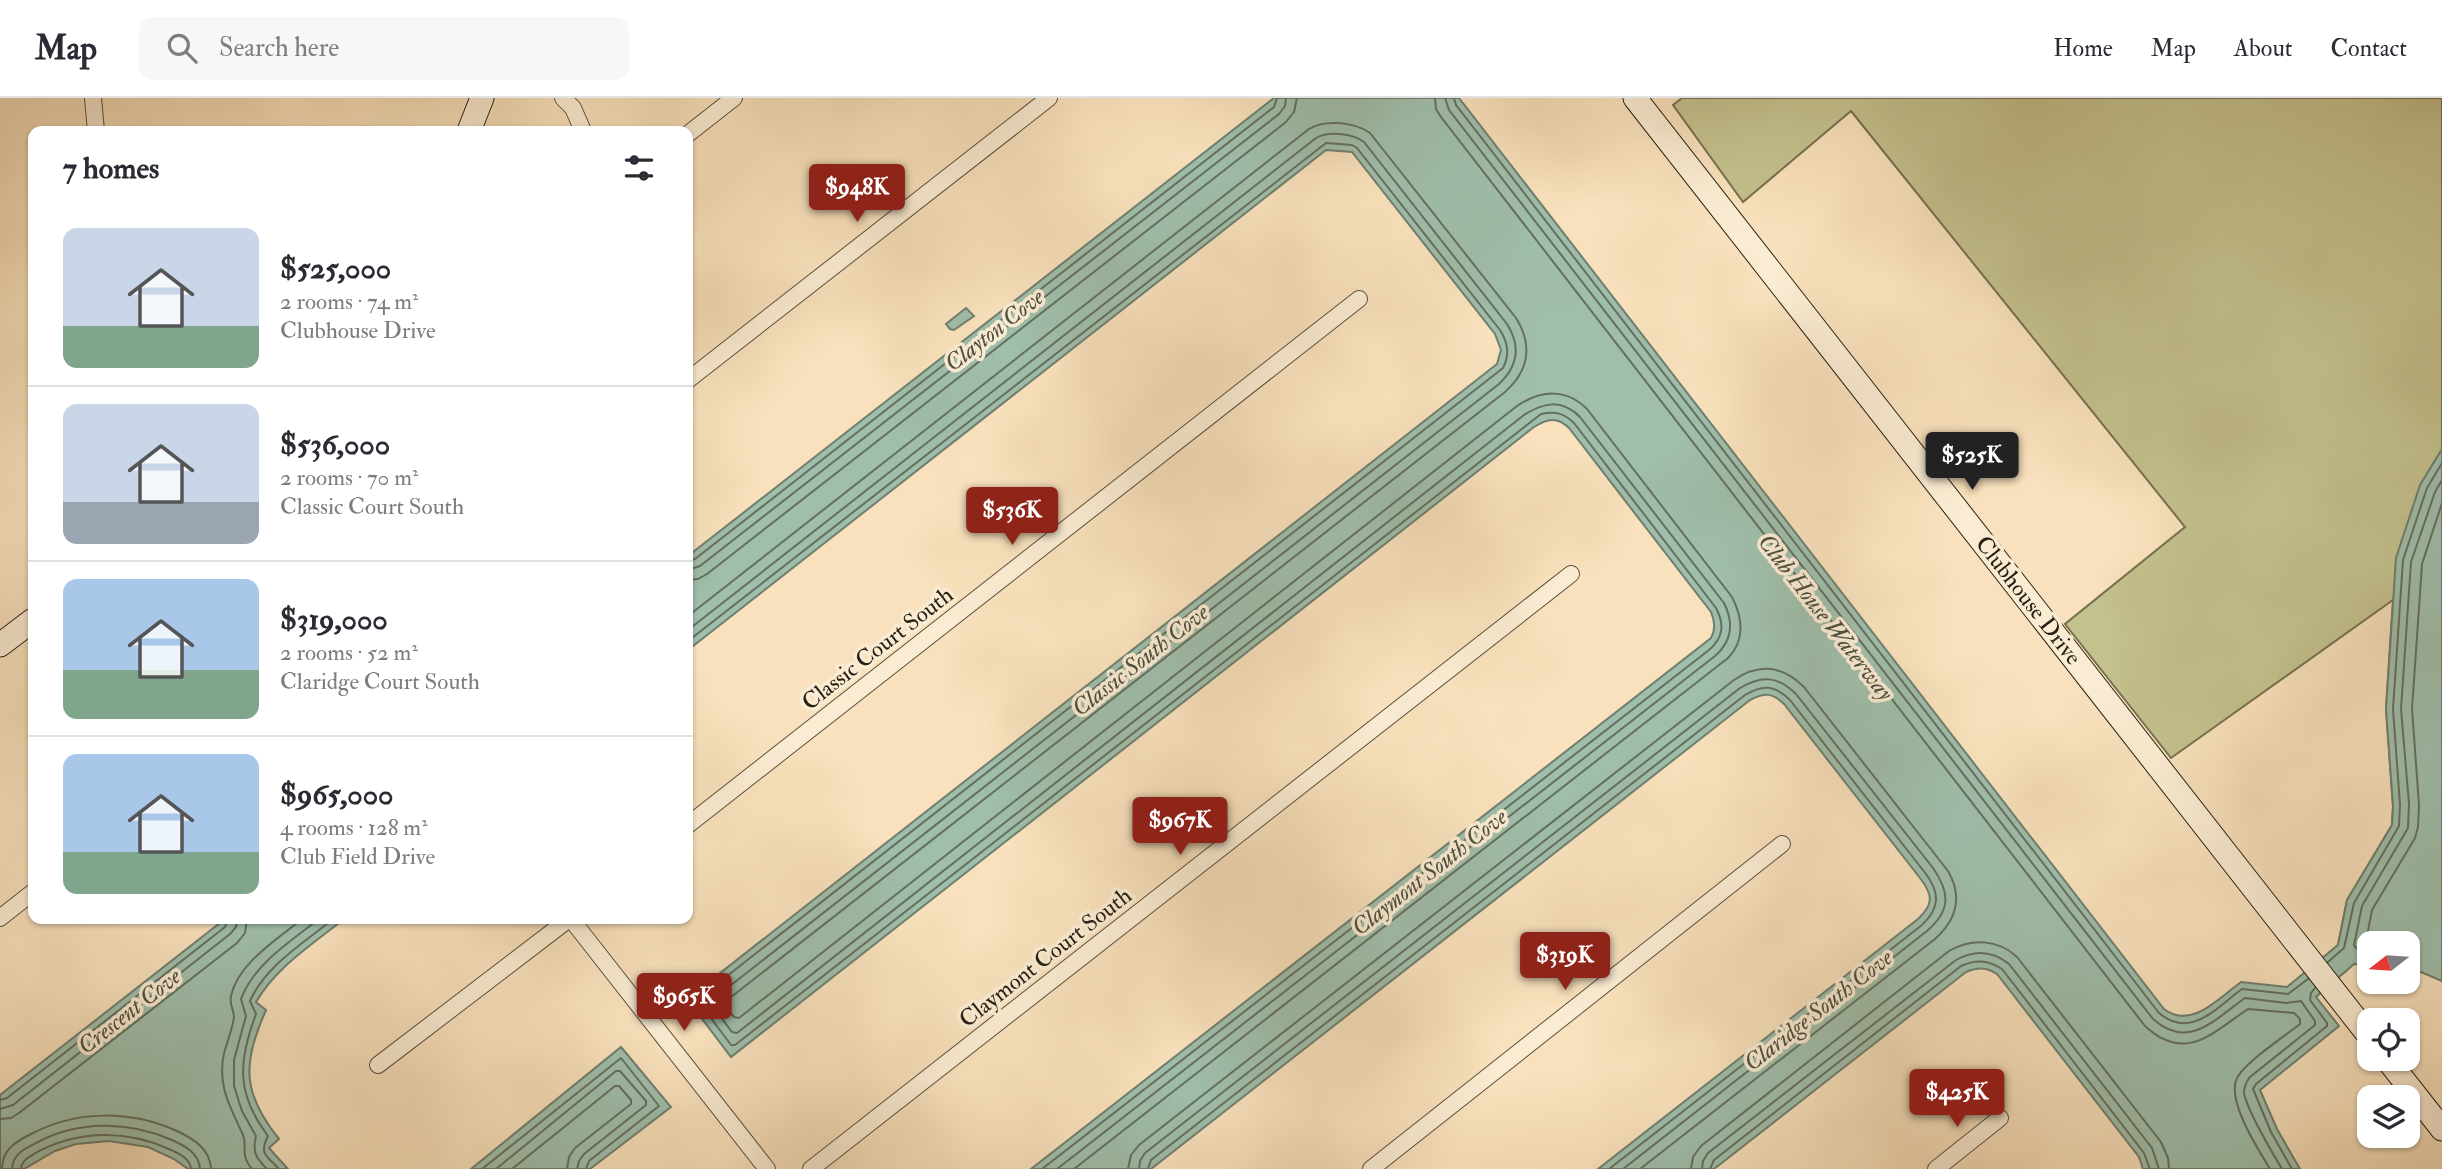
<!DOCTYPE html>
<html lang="en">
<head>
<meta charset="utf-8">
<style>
  :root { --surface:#fff; --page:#f7f7f7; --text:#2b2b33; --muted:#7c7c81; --line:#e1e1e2; --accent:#8f2418 }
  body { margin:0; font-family:"IM FELL Double Pica",serif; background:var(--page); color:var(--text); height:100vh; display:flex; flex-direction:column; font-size:26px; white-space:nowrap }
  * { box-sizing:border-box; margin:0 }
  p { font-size:23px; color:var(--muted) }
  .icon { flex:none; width:38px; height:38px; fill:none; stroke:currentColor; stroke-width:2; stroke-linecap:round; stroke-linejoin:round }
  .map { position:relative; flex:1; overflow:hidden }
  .side { position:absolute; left:28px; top:28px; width:665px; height:798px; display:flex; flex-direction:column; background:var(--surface); border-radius:14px; box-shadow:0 2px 5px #0004 }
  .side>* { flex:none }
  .needle { width:46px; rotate:253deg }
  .buttons { position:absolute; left:2357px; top:833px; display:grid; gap:14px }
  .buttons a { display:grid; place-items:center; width:63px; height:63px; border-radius:14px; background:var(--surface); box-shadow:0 2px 5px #0004; font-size:35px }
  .price { position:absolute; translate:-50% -60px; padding:0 16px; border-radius:7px; background:var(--accent); color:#fff; font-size:23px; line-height:46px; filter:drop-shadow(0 2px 4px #0008) }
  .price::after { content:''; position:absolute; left:50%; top:42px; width:21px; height:16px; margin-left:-10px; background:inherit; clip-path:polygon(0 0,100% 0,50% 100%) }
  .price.on { background:#222; color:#fff }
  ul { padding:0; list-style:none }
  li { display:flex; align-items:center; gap:21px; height:175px; padding:0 35px }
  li+li { border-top:2px solid var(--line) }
  li span { display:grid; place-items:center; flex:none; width:196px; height:140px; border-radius:14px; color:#555 }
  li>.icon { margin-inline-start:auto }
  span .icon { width:84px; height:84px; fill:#fffc; stroke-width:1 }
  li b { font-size:30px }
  h2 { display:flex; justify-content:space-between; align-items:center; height:84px; padding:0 35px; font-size:30px }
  header { display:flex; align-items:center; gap:42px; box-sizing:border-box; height:98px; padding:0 35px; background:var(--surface); border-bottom:2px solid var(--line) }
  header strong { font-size:33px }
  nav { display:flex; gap:38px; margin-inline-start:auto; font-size:24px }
  .search { width:490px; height:63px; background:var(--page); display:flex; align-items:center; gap:18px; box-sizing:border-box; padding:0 24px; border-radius:14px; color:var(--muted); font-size:26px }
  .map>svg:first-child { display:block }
  .green { fill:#c3c18d; stroke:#767050; stroke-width:2 }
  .water { fill:#9fbeab; stroke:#6f7f6f; stroke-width:2 }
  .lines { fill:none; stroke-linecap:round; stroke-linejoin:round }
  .shore { stroke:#646f60; stroke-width:2 }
  .street-casing { stroke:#5c503e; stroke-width:18 }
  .secondary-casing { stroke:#282014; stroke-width:25 }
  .street { stroke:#faecd3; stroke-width:16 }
  .secondary { stroke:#faecd3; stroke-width:23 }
  .labels { text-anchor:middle; stroke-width:7; stroke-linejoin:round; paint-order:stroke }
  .street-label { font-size:23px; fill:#282014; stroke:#faecd3 }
  .water-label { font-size:24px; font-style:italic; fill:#4c4f41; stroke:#faecd3 }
</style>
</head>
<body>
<header>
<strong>Map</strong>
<div class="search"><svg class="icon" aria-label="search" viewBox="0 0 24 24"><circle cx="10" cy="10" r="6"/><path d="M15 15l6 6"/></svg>Search here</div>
<nav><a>Home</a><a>Map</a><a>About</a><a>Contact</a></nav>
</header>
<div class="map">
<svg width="2442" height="1071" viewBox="0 0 2442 1071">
  <rect width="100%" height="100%" fill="#f8e1bc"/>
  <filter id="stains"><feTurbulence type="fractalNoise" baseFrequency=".00286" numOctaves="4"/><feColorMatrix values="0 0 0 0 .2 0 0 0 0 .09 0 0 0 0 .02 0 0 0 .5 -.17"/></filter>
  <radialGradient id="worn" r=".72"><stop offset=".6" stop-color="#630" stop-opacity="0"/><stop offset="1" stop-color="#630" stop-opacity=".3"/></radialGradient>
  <path class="green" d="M1682 0H2442V883L2419 873 2408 872V845H2370L2369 867 2354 865 2345 874 2330 854 2338 847 2347 802 2392 727 2393 708 2386 611 2393 502 2171 660 2065 526 2185 429 1851 13 1743 104 1673 7Z"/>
  <path class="water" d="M1274 0H1459L2164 911C2191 932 2219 900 2241 884L2287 889 2338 847 2347 802 2392 727 2393 708 2386 611 2396 460 2420 387 2442 351V883L2419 873 2408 872V845H2370L2369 867 2354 866 2316 899 2339 928 2260 992 2277 1031 2300 1071H2143L2139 1059 1997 876C1986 869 1978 869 1966 874L1714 1071H1598L1918 821C1934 806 1933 797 1920 780L1784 606C1772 594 1764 595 1750 602L1151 1071H1031L1711 540C1716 531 1715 523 1711 514L1569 330C1557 318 1547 321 1534 329L731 959 687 901 1497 266 1501 252 1495 236 1352 54 1326 52 688 552V458Z
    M966 210 974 218 954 232 950 231 946 226Z
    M225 821H344C313 846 276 869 256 904L266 912C243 965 241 994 279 1041L269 1050 288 1071H188L174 1061 148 1049 109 1043 76 1046 55 1053 24 1071H0V997Z
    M621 949 671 1009 590 1071H471Z"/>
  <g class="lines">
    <path class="shore" d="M1435 0 1436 11 1441 19 2145 928C2186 966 2213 934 2248 911L2294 915 2300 921V926C2285 938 2244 965 2237 980 2226 1002 2258 1051 2270 1071
      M1445 0 1449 12 2153 921C2189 953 2215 921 2245 900L2286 905 2301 903 2315 923V927L2250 979C2246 984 2244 988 2244 995 2247 1013 2272 1054 2282 1071
      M1454 0 1456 7 2159 915C2191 942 2217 909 2242 891L2288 896 2308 881
      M688 463 695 461 1274 9 1277 0
      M688 472 700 468 1279 16 1285 8 1286 0
      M688 482 698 481 707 476 1286 24 1294 14 1297 0
      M688 518 1309 31C1325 21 1355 24 1370 35L1516 220C1533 247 1529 273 1505 294L726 903 725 908 734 919 739 920 1517 308C1541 292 1566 290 1587 311L1732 499C1743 520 1745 543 1728 560L1074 1071
      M688 532 1316 40C1328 33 1352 35 1364 44L1507 226C1521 248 1518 268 1499 286L712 902 711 906 732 934 737 935 1524 317C1544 304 1562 301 1580 319L1724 505C1734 525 1732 543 1715 558L1057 1071
      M688 543 1326 45 1352 47 1357 50 1500 232C1508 245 1510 256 1503 270L699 900V904L731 947H735L1541 316C1555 313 1564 315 1574 325L1716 510C1725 527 1723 540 1709 552L1042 1071
      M2383 845 2367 838 2372 812 2415 740 2418 729 2419 707 2412 611 2422 466 2442 405
      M2370 851 2356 850 2354 847 2362 808 2408 730 2409 706 2401 611 2411 464 2435 394 2442 382
      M2328 864 2344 850 2354 805 2399 728 2400 707 2393 611 2403 462 2427 390 2442 365
      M0 1002 7 1000 225 829 228 821
      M0 1011 13 1007 230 836 236 829 237 821
      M0 1021 11 1020 19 1015 237 845 245 835 247 821
      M2 1071C2 1052 15 1044 31 1036 77 1012 130 1012 177 1033 194 1041 210 1051 211 1071
      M12 1071C13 1056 24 1051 36 1045 78 1022 129 1023 172 1042 185 1048 199 1055 200 1071
      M21 1071C22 1061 31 1058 39 1053 80 1032 127 1032 169 1051 178 1055 190 1060 191 1071
      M252 1071C239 1055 248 1049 243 1037 230 1008 217 988 224 955 226 948 234 925 234 919 234 912 229 906 231 898 238 865 278 841 302 821
      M267 1071C256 1060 252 1054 256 1038L242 1013 234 988V962L246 918 241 901C254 866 291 843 319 821
      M279 1071C266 1057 259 1056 268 1038 236 996 238 964 256 916L250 903C266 867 304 845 333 821
      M482 1071 621 960 659 1008 589 1063 586 1071
      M496 1071 616 973H620L646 1003V1007L584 1056 579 1063 577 1071
      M512 1071 615 988H619L631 1002V1006L575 1050 569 1059 567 1071
      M1128 1071 1131 1057 1139 1047 1734 582C1759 565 1782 567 1804 589L1948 773C1963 799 1956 822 1935 841L1640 1071
      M1139 1071 1140 1063 1145 1055 1740 590C1762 577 1778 578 1796 596L1933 770C1951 796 1950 813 1927 833L1623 1071
      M1148 1071 1151 1062 1745 597C1763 586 1775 587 1790 602L1926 776C1940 795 1940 810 1922 827L1609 1071
      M1691 1071 1693 1059 1701 1048 1949 853C1971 840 1998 841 2017 859L2161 1044 2168 1060 2169 1071
      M1702 1071 1703 1063 1708 1055 1956 862C1974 852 1992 852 2009 866L2152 1050 2159 1071
      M1710 1071 1714 1062 1961 868C1976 861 1988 862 2002 871L2144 1055 2150 1071
      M2292 1071 2271 1034 2253 991 2256 986 2327 928V925L2310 902 2311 895 2315 890"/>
    <defs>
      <path id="street" d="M93 0 96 33
        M563 0 573 10 583 33
        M688 36 734 0
        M688 282 1049 0
        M688 727 1359 201
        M0 820 33 794
        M571 821 767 1071
        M378 967 569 821
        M811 1071 1571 476
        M1371 1071 1782 746
        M1936 1071 2000 1020"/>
      <path id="secondary" d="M1635 0 2370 939
        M469 33 482 0
        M0 547 33 522
        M2387 961 2442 1031"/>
    </defs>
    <use href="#street" class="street-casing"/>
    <use href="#secondary" class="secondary-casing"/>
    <use href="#street" class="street"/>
    <use href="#secondary" class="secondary"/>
  </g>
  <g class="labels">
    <g class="street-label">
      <text transform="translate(2029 502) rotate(52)" y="8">Clubhouse Drive</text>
      <text transform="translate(877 550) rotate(-38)" y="8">Classic Court South</text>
      <text transform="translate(1045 859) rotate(-38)" y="8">Claymont Court South</text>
    </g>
    <g class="water-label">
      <text transform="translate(994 232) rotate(-38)" y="8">Clayton Cove</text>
      <text transform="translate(1826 519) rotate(52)" y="8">Club House Waterway</text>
      <text transform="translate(1140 562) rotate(-38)" y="8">Classic South Cove</text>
      <text transform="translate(1429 774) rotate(-38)" y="8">Claymont South Cove</text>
      <text transform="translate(1818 912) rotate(-38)" y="8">Claridge South Cove</text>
      <text transform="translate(129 913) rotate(-38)" y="8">Crescent Cove</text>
    </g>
  </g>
  <rect width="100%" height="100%" filter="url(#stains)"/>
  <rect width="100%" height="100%" fill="url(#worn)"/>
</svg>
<div class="buttons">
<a><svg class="needle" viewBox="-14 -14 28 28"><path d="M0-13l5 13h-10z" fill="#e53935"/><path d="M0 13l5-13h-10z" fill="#7c7c81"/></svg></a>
<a><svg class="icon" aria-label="locate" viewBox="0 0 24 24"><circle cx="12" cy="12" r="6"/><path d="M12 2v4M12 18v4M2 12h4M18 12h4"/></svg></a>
<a><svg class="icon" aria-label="layers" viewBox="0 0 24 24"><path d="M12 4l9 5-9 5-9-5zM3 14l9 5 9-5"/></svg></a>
</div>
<b class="price" style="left:857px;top:126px">$948K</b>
<b class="price on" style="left:1972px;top:394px">$525K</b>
<b class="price" style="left:1012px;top:449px">$536K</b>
<b class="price" style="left:1180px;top:759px">$967K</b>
<b class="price" style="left:1565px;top:894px">$319K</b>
<b class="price" style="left:684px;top:935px">$965K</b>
<b class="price" style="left:1957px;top:1031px">$425K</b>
<section class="side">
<h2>7 homes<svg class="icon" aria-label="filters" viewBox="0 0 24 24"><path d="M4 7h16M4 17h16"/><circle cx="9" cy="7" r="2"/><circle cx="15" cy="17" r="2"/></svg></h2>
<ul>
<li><span style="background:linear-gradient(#c9d6e8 70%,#7fa58c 0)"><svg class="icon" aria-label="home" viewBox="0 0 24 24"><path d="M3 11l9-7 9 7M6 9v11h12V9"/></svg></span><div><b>$525,000</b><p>2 rooms · 74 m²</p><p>Clubhouse Drive</p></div></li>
<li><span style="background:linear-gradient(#c9d6e8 70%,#9aa5b1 0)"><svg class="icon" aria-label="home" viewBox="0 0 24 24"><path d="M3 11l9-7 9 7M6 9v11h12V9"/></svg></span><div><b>$536,000</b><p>2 rooms · 70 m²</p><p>Classic Court South</p></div></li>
<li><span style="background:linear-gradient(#a9c7e8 65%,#7fa58c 0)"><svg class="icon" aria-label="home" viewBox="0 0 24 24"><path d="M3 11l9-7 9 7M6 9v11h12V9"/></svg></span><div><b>$319,000</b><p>2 rooms · 52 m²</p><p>Claridge Court South</p></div></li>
<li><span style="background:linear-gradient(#a9c7e8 70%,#7fa58c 0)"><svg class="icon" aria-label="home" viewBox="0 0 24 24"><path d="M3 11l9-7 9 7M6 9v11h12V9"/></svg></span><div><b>$965,000</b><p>4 rooms · 128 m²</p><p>Club Field Drive</p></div></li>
</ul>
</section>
</div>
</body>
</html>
